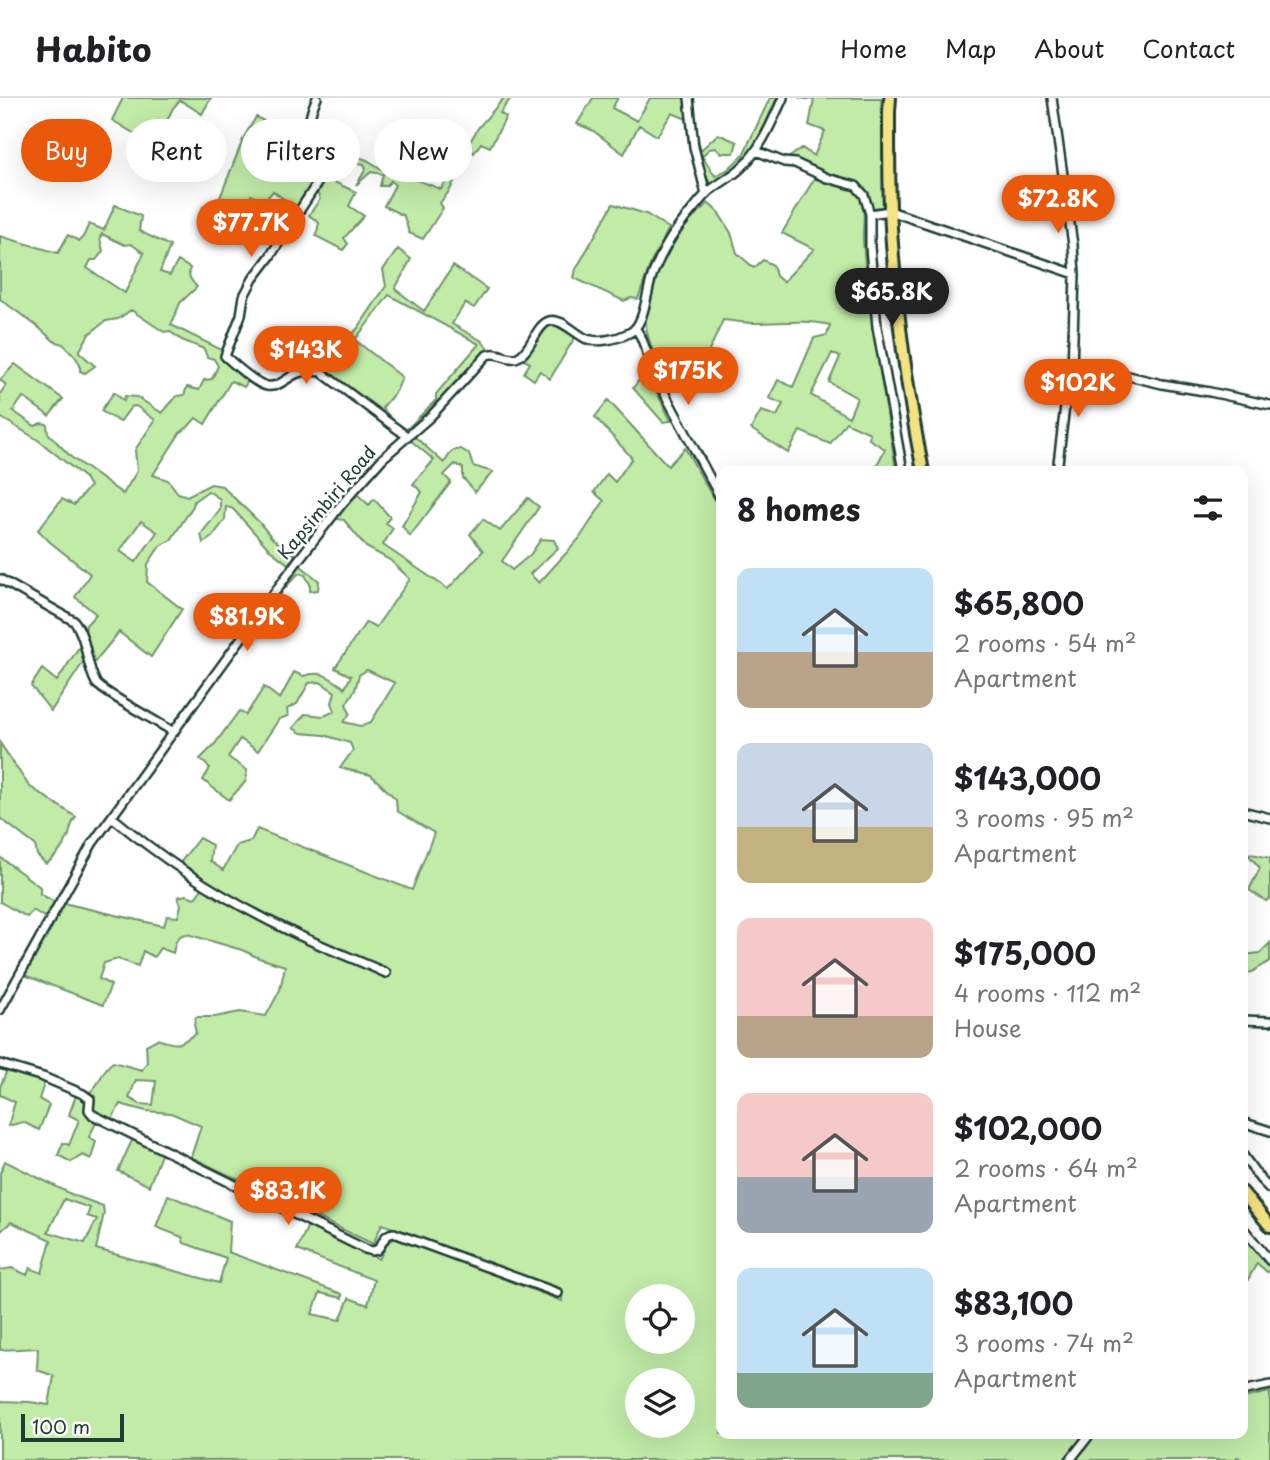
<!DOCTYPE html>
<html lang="en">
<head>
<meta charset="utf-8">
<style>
  :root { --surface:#fff; --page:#f2f2f2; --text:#202124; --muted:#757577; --line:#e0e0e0; --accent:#ea580c }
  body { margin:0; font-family:"Playpen Sans",sans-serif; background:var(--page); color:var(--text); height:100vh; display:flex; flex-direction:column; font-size:26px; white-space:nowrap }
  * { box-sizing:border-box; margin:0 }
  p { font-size:23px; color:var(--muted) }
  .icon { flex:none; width:38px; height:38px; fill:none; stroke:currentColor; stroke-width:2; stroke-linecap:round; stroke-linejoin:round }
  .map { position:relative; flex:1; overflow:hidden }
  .panel { position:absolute; left:716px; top:368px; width:532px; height:973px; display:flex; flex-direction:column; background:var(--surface); border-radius:14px; box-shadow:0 7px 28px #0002 }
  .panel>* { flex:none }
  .hud { position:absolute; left:21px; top:21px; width:590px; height:63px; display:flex; gap:14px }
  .fabs { position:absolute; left:625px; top:1186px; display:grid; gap:14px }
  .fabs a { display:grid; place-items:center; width:70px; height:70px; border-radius:50%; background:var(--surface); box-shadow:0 7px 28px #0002; font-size:35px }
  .scale { position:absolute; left:21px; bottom:18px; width:103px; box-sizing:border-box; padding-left:7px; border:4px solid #1f3d34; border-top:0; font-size:19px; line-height:24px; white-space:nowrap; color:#1f3d34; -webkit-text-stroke:5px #fff; paint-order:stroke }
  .price { position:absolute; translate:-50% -60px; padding:0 16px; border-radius:24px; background:var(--accent); color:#fff; font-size:23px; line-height:46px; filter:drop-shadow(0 2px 4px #0008) }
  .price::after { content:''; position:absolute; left:50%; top:42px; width:21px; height:16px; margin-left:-10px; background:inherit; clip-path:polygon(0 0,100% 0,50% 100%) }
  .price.on { background:#222; color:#fff }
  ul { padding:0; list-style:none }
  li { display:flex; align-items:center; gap:21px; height:175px; padding:0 21px }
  li span { display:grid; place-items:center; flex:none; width:196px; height:140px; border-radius:14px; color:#555 }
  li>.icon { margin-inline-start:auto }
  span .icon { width:84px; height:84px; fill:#fffc; stroke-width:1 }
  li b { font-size:30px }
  h2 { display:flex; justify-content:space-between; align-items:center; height:84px; padding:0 21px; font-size:30px }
  .chip { padding:0 24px; border-radius:32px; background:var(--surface); box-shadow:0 7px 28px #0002; font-size:24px; line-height:63px }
  .chip.on { background:var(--accent); color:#fff }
  header { display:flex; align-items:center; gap:42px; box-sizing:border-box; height:98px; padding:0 35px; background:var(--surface); border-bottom:2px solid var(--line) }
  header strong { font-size:33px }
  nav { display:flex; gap:38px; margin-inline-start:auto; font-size:24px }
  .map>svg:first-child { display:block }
  .green { fill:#c1eba7; stroke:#70946e; stroke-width:2; fill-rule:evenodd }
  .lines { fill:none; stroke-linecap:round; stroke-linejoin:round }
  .minor-casing { stroke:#1f3d34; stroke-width:12 }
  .highway-casing { stroke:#1f3d34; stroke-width:16 }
  .minor { stroke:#fff; stroke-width:7 }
  .highway { stroke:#f4e382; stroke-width:10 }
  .labels { text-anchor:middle; stroke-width:5; stroke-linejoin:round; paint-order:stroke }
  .street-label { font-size:18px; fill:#1f3d34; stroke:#fff }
</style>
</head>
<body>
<header>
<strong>Habito</strong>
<nav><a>Home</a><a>Map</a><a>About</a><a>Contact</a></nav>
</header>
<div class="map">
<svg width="1270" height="1362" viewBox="0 0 1270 1362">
  <rect width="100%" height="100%" fill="#fff"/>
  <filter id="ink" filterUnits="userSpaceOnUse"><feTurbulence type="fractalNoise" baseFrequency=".0143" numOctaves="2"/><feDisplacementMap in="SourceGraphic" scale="14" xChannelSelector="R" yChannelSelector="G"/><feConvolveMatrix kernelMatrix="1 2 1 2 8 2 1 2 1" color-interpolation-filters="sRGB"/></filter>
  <g filter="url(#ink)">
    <path class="green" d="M123 0H211L202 16 180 2 173 10 163 31 151 46 112 22Z
      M504 0H511L500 15 506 19 490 49 481 45 474 55 467 49 478 30Z
      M593 0H618L612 10 637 23 650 0H687L689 22 672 15 657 38 639 27 624 56 592 32 577 26Z
      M770 0H777C762 31 748 76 710 85 699 69 696 50 695 32L701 52 718 36 737 44 734 55H721L716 50 709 51 702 58 715 78 727 72 743 57Z
      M799 0H881L884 109 872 110 868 95 857 84 823 74 802 63 787 61 802 50 814 58 825 33 809 27 814 2Z
      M256 19 274 28 273 36 292 46 303 42C304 54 317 70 315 81 313 88 301 104 296 111L273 93 264 104 251 97 233 128 227 134 211 128 200 121 203 109 217 107 244 39Z
      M312 37 334 41 347 55 367 62 385 73 414 81 441 91 458 66 462 67 450 92 440 105 443 110 423 141 409 135 404 118 384 108 395 87 391 83 386 88H380L383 76 371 74 356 87 366 71 364 66 344 63 332 49 321 51 319 69 310 48Z
      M322 77 334 84 356 94 349 108 364 118 344 140 348 146 343 152 316 138 319 125 309 117 320 101 317 94 322 84Z
      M814 81C826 83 853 87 859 96 867 109 862 129 863 144 869 221 885 296 896 373H874L885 351 869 341 870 335 846 324 830 346 800 333 788 355 751 331 761 313 777 318 783 306 769 300 778 282 793 289 814 240 827 237 830 227C805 221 781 225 757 225 745 225 734 223 723 222L691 293 663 278C658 265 646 239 646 227 645 196 662 161 679 137 687 125 699 115 708 105L718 114 731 135 737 155 754 170 763 162 773 167 776 178 783 184 814 151 782 135ZM832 255 840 259 829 284 857 300 849 319 811 297Z
      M613 106 646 116 669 130 651 165 638 201 631 200 624 203 574 180 576 171Z
      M115 107 141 118 139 133 170 148 160 174 170 177 178 163 190 170C187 179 192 183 197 189L180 205 171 227 222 252 221 259 249 282 244 289 231 283 205 326 196 320 188 329 180 335 153 377 168 382 178 395 187 398 211 386 222 388 259 424 273 441 295 457 288 466 270 452 233 411 226 408 225 422 212 439 203 445 201 436 220 412V401L208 393 194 403 193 408 171 442 160 448 148 466 147 484 182 511 151 559 119 534 93 566 85 537 86 527 96 516 75 499 90 476 50 444 38 432 62 401 74 407 90 388 85 380 38 342 0 319V296L6 287 0 282 15 266 63 301 49 318 23 299 13 313 35 328 41 325 47 326 48 335 71 359 123 396 137 373 135 352 155 322 136 308 131 309 120 324 101 313 114 294 124 303 125 298 137 299 162 315 177 298 184 297 187 289 199 292 204 282 212 281 218 268 214 261 207 259 204 251 182 242 169 233 164 234 131 212 118 221 106 223 89 236 79 254 95 268 85 275 80 273V266L74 257 63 246 54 243 38 229 0 201V138L58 155 68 137 79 143 83 139 89 126 104 132ZM102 136 125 147 131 146 144 155 125 195 87 170 91 162H96L103 153 100 140ZM141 423 157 434 136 464 120 453Z
      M398 151 411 161 395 191 424 213 453 168 487 191 474 210 465 205 452 226 482 243 489 252 407 335 405 333 436 302V296L479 246 389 197 355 242 402 279 397 292 382 310 400 330 322 272 311 270 295 273 317 241 324 246 329 241 340 249 358 230 386 188 383 172Z
      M548 227H554L575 239 550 281 540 273 534 282 524 275 530 265 524 262Z
      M646 273 671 323 663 324 633 290Z
      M608 302 668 368 685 350 721 414V1335H1088L1065 1362H0V1303L30 1304 49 1307 54 1278 37 1272 38 1250 0 1252V1172L12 1170 27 1177 30 1170 42 1175 51 1142 11 1124 0 1134V1075L5 1063 73 1097 103 1108 104 1115 96 1151 219 1185 226 1160 184 1145 182 1139 156 1129 168 1097 230 1123 228 1154 342 1196V1200L320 1195 312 1216 340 1222 349 1200 368 1207 374 1182 297 1152 308 1127 379 1161 389 1143 397 1140 562 1203V1191L382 1126 373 1146 191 1059 201 1028 171 1015 146 1013 120 1006 111 1023 95 1015 91 1011 93 1001 90 994C103 984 99 974 113 964L142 972 147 964 146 947 157 941C179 948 178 948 196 935L194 926 196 919H215L240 914 266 918 280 892 285 868 259 860 242 852 187 836C176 837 175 845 173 855L160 850 154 859 143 853 138 868 118 861 104 865 99 881 111 887 103 907 24 877 63 805 164 828 167 818 178 819 181 807 178 799 186 797 195 800 204 788 257 821 386 878 389 873 268 819 206 784 180 765 199 740 212 747 210 763 223 772 237 747 251 743 257 731 412 792 434 735 397 713 396 701 371 677 340 670 353 652 350 645 324 637 301 635 293 630 305 616 324 618 335 613 332 605 335 594 320 584 309 585 297 606 287 611 288 618 279 621 258 653 240 641 228 659 247 672 246 683 229 702 203 682 210 670 200 661 214 647 239 613 246 617 264 589 280 601 294 574 303 578C324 572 328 579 345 590L351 578 335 570 366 524 376 529 410 481 390 462 366 449 344 422 337 421 345 407 357 396 369 407 374 401 390 419 386 425 393 430 383 447 448 491 483 453 470 436 483 421 500 433 528 400 539 409 502 463 512 472 530 457 541 441 554 442 558 450 530 476 539 485 579 441 604 403 594 394 607 376 615 384 632 360 595 319ZM367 572 395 585 371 624 361 628 344 624 350 615 346 606 355 592 359 577ZM136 982 156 983 153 1007 140 1006 129 1000ZM64 1101 90 1110 87 1118 97 1121 85 1145 48 1134ZM637 1199H682V1244H637ZM637 1283H682V1328H637Z
      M414 338 444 365 452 353 461 351 469 356 473 368 493 374 475 394 463 380V370L455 366 444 377 451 384 410 438 402 428 422 394 413 386 434 362 410 342Z
      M300 467 319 483 318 492 310 493V486L305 477 299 475 283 492 275 507 268 508Z
      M81 546 84 563 51 613 31 588 42 571 57 583Z
      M0 645 29 688 76 719C71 725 71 729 69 737 64 749 56 759 46 766L37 757 35 747 0 720Z
      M1247 755 1270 760V801L1266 803 1249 792 1260 770Z
      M0 759 40 789V796L55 804 46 820 33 812 27 819 0 804Z
      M1270 845V863L1252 874 1243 876V857L1260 855Z
      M7 972 45 983 39 1001 49 1007 39 1032 23 1024 8 1028 15 1004 0 997V989Z
      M76 997 86 1001 87 1004C85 1015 87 1017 97 1023L89 1039 96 1043 91 1061 83 1057 71 1064 58 1057 63 1045 69 1047 79 1022 69 1017Z
      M133 1040 162 1054 149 1088 118 1073Z
      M1242 1136 1270 1166V1173L1267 1174 1257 1165 1245 1187 1242 1185Z
      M1270 1294V1362H1243L1237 1359 1236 1362H1075L1097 1335H1242L1243 1300Z"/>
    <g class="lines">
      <defs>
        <path id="minor" d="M317 0C310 13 304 43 309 57 312 66 317 74 318 84L269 160 253 181 244 198 241 217 225 258C234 266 255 286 267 288 279 290 287 279 298 275 305 273 313 273 321 274L408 339
          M689 0 694 49 706 96
          M1052 0 1073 147 1075 176 1072 272
          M756 53 784 64 795 65 827 80 856 88 864 97 870 116V149L877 229 903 373
          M870 116 890 113 1075 176
          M636 231 641 239 658 283 721 401
          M1057 373 1068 284 1070 275 1074 270 1083 269 1112 274 1162 286 1210 294 1270 307
          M0 481 74 523C88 541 85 565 96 585 101 593 161 626 174 634
          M1242 713 1270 720
          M112 719C167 765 228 804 292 834 323 849 355 861 386 875
          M0 912 92 746 296 465 341 407 383 360 431 318 487 257C499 252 508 264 518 259 531 253 536 227 549 223 561 219 576 237 587 241 599 245 617 241 629 235 646 228 646 190 654 173 665 147 675 132 694 110 698 105 703 99 708 94 719 85 732 79 742 69 761 51 772 24 783 0
          M1242 922 1270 923
          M0 966 43 979 83 996 90 1001 89 1012 93 1017 365 1151 372 1153 377 1152C384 1145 383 1136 394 1135L558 1195
          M1242 1024 1270 1033
          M1242 1056 1260 1081 1270 1091
          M1242 1129 1270 1163
          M1242 1293 1270 1287
          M1070 1362 1091 1335"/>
        <path id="highway" d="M890 0 889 14C889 46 889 79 890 111 894 199 906 287 923 373
          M1242 1094 1270 1128"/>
      </defs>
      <use href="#minor" class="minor-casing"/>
      <use href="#highway" class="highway-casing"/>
      <use href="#minor" class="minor"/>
      <use href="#highway" class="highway"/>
    </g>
  </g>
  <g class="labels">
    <g class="street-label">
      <text transform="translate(327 405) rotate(-50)" y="6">Kapsimbiri Road</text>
    </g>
  </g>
</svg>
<div class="fabs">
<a><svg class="icon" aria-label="locate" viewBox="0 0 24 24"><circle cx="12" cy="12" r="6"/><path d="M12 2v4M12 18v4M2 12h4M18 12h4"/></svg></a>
<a><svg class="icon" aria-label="layers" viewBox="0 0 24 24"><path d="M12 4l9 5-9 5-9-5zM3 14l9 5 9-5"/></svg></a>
</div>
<div class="scale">100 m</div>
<b class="price" style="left:1058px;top:137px">$72.8K</b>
<b class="price" style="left:251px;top:161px">$77.7K</b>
<b class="price on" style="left:892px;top:230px">$65.8K</b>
<b class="price" style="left:306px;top:288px">$143K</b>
<b class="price" style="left:688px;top:309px">$175K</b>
<b class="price" style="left:1078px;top:321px">$102K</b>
<b class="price" style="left:247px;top:555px">$81.9K</b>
<b class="price" style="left:288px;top:1129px">$83.1K</b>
<div class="hud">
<a class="chip on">Buy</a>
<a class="chip">Rent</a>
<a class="chip">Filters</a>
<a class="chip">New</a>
</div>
<section class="panel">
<h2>8 homes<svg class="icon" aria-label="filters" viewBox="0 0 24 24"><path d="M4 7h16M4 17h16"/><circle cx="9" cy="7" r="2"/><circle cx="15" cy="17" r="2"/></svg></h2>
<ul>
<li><span style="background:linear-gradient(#bfe0f5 60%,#b9a48a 0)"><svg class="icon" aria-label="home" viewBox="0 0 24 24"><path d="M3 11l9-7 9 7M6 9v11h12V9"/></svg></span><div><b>$65,800</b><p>2 rooms · 54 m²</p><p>Apartment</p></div></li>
<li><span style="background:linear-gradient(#c9d6e8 60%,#c2b280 0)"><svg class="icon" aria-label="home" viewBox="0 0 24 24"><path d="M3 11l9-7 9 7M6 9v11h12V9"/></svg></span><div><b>$143,000</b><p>3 rooms · 95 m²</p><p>Apartment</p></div></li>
<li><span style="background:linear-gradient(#f6c9c9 70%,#b9a48a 0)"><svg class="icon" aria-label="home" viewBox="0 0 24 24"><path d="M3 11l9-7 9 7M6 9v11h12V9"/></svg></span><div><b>$175,000</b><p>4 rooms · 112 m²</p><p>House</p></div></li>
<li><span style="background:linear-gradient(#f6c9c9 60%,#9aa5b1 0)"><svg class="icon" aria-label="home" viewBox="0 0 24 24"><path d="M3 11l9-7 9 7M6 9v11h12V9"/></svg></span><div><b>$102,000</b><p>2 rooms · 64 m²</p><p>Apartment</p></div></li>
<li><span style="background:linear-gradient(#bfe0f5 75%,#7fa58c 0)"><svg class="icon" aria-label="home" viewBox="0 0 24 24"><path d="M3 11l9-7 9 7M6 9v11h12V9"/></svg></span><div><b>$83,100</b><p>3 rooms · 74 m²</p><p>Apartment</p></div></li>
</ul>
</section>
</div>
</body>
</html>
